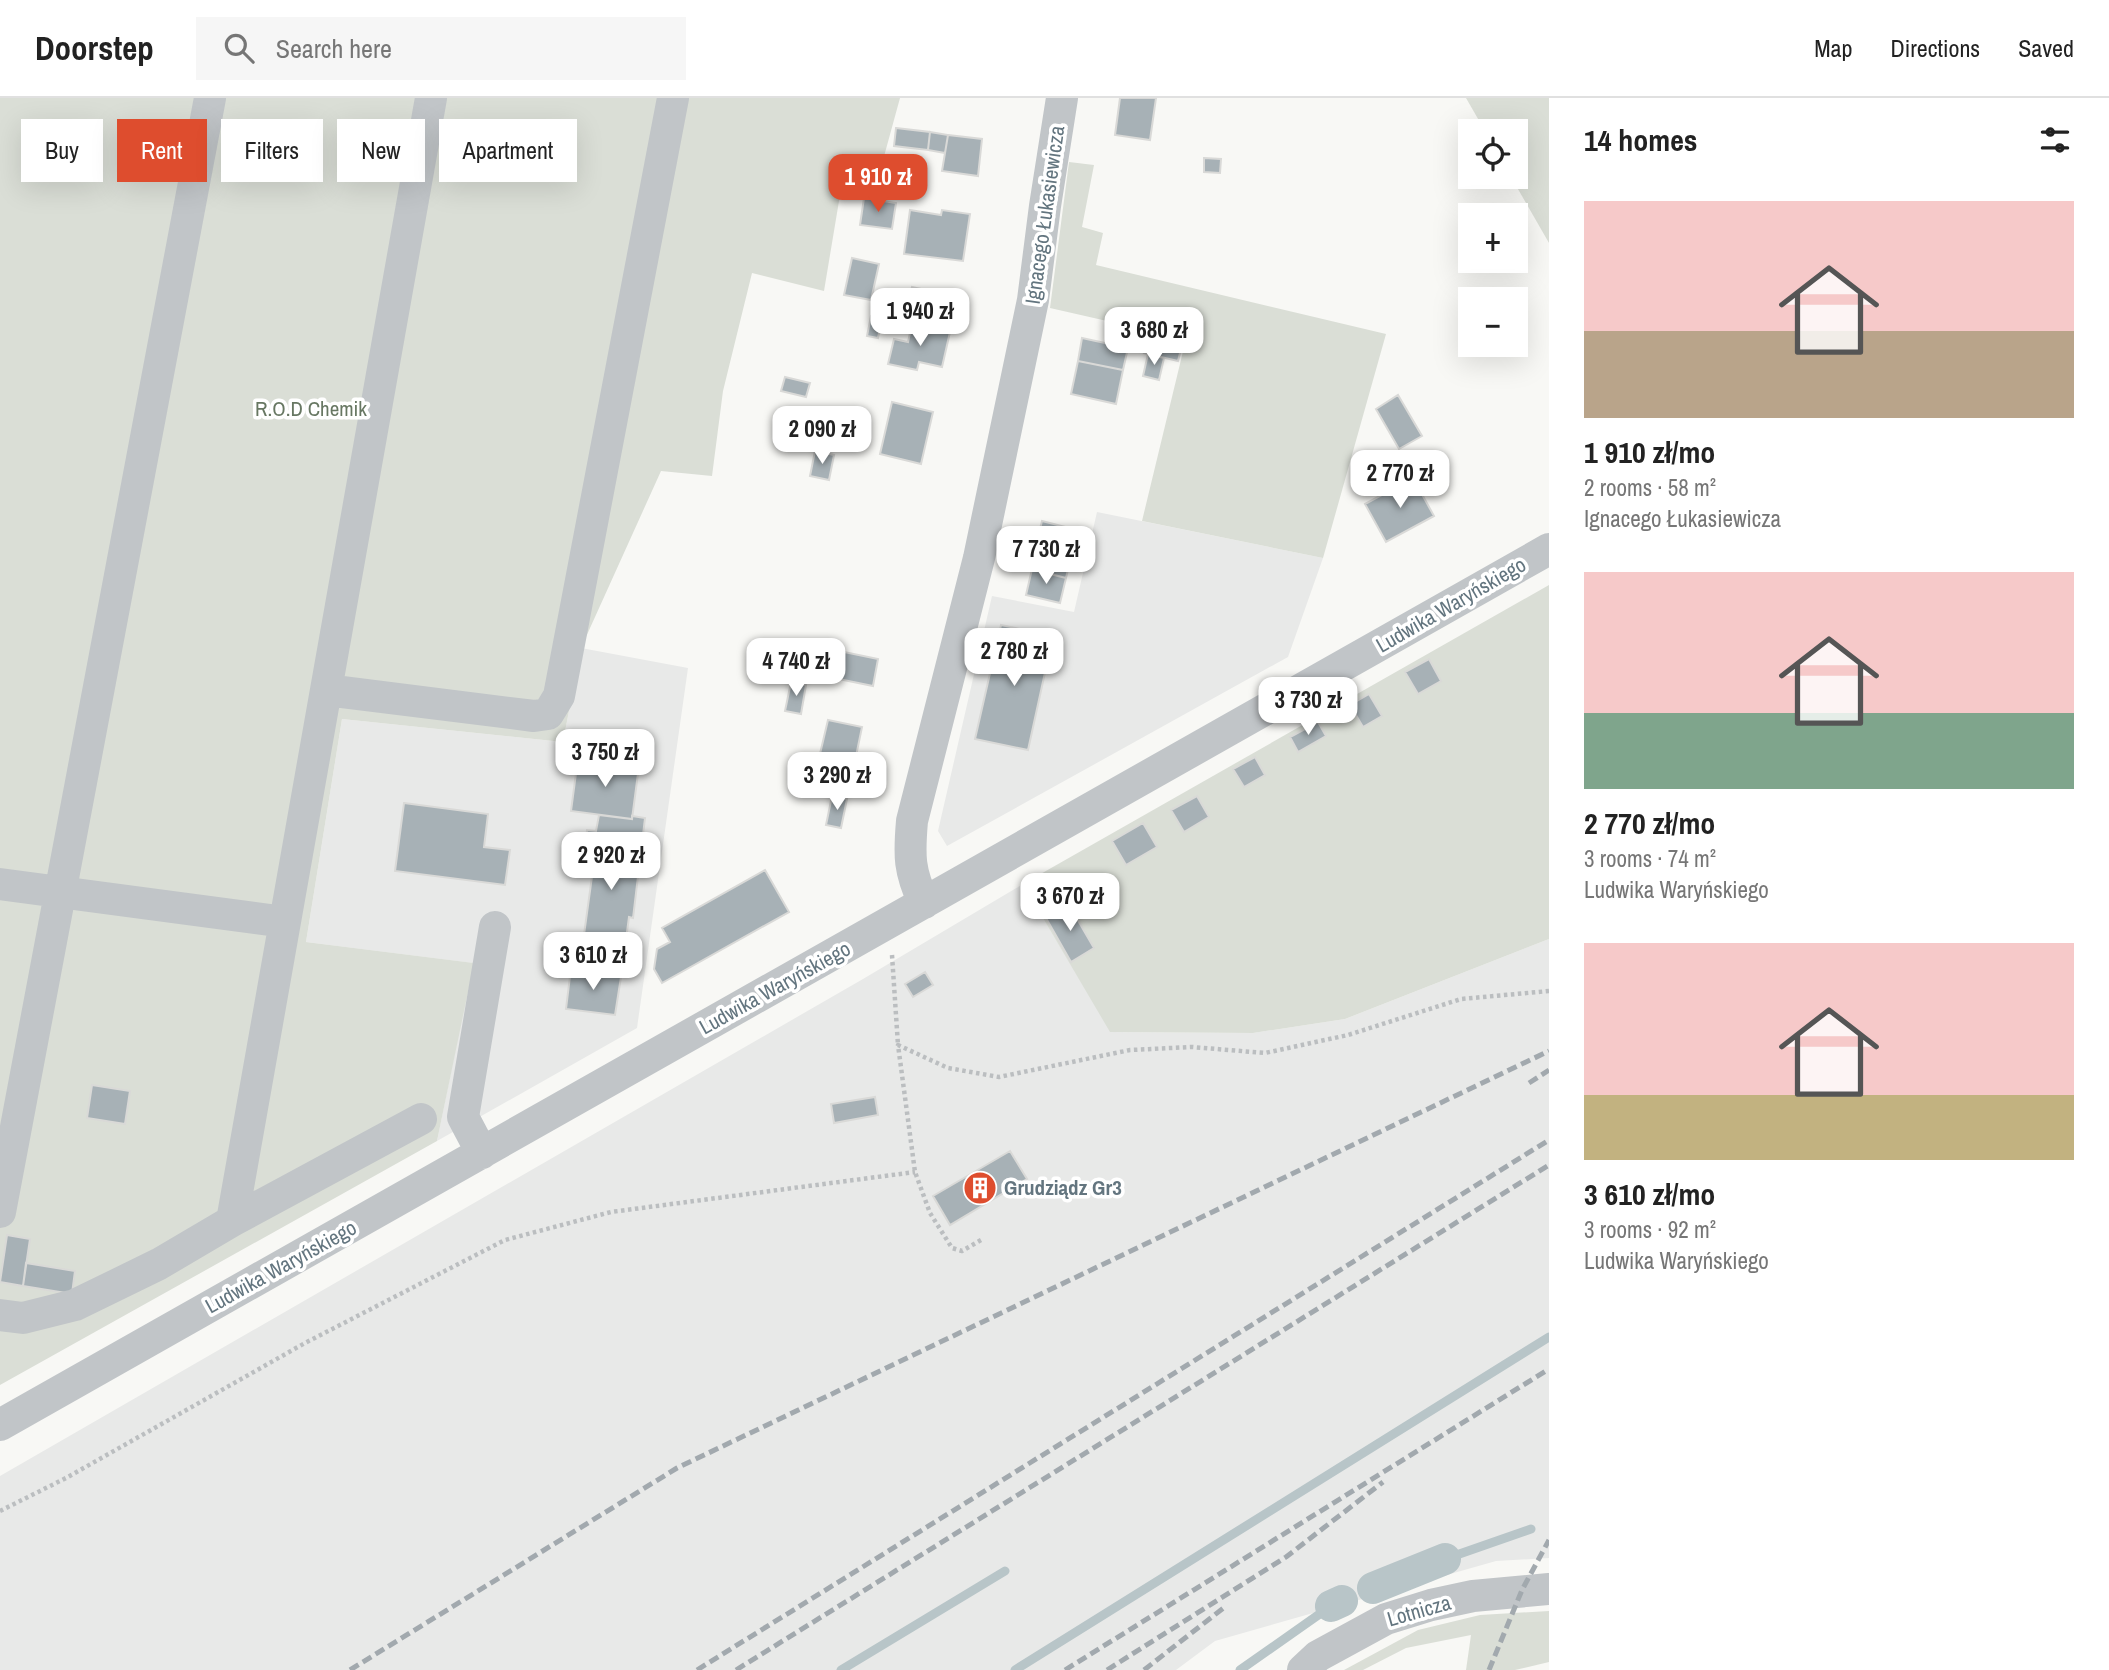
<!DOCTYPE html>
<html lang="en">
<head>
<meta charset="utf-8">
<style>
  :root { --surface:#fff; --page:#f6f6f6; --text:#222; --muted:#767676; --line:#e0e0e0; --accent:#de4d2e }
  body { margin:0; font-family:"Archivo Narrow",sans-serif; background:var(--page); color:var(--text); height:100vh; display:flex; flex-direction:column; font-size:26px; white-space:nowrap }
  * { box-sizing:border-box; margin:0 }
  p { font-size:23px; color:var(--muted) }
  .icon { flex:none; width:38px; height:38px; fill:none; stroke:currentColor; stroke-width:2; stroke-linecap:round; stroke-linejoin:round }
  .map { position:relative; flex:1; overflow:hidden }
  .details { display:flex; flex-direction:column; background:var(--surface); width:560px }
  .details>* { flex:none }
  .banner { position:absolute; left:21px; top:21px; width:665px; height:63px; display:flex; gap:14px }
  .fabs { position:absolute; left:1458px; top:21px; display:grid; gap:14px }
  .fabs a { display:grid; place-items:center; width:70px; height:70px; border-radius:0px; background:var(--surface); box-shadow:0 7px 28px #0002; font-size:35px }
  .price { position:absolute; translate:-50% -60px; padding:0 16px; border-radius:14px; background:#fff; color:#222; font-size:23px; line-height:46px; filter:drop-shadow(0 2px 4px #0008) }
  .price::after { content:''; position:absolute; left:50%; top:42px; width:21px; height:16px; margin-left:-10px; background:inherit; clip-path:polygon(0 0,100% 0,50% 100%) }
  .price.selected { background:var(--accent); color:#fff }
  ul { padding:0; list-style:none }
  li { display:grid; align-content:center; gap:14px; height:371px; padding:0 35px }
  li span { display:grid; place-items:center; height:217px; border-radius:0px; color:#555 }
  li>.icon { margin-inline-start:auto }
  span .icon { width:126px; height:126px; fill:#fffc; stroke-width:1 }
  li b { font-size:30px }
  h2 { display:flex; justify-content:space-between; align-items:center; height:84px; padding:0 35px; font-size:30px }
  .pill { padding:0 24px; border-radius:0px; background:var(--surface); box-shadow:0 7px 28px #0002; font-size:24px; line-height:63px }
  .pill.selected { background:var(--accent); color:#fff }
  header { display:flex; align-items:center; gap:42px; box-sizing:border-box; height:98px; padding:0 35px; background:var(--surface); border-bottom:2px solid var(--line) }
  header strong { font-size:33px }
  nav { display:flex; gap:38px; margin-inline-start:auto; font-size:24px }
  .search { width:490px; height:63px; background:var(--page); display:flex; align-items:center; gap:18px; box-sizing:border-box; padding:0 24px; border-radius:0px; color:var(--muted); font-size:26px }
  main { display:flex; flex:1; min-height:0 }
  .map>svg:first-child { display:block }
  .built { fill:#e8e9e8 }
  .green { fill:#daded6 }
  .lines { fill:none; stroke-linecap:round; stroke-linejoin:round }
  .stream { stroke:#b8c5c8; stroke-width:9 }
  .canal { stroke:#b8c5c8; stroke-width:32 }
  .building { fill:#a7b1b6; stroke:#d9d9d7; stroke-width:2 }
  .path { stroke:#bbbec0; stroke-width:4.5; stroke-dasharray:3.5 3.5; stroke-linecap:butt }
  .minor { stroke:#c1c5c8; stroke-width:32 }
  .rail { stroke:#a2a9ae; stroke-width:5; stroke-dasharray:10 5; stroke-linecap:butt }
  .labels { text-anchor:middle; stroke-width:7; stroke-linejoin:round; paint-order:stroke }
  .street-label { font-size:21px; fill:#63757f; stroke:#fff }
  .park-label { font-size:21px; fill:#677762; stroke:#fff }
  .poi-label { font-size:21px; font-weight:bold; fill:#63757f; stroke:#fff; text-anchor:start }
</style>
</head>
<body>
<header>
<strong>Doorstep</strong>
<div class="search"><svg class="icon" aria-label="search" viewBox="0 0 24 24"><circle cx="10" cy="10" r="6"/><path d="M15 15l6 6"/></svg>Search here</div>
<nav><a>Map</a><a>Directions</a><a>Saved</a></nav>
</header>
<main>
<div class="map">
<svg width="1549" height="1572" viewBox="0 0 1549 1572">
  <rect width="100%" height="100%" fill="#f8f8f5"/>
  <path class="built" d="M1097 414 1323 460 1288 559 947 748 938 733 992 498 1074 514Z
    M581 550 688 570 637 930 437 1043 473 865 306 844 342 621 563 644Z
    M1023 786 1111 934 1253 935 1345 921 1549 841V1460L1496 1463 1215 1543 1176 1572H0V1378L863 881Z"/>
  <path class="green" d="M0 0H900L877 84 843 79 824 193 752 175 723 293 712 378 661 373 581 550 563 644 342 621 306 844 474 865 437 1043 0 1287Z
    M1466 0H1549V145L1511 79H1516V33H1485Z
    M1069 64 1094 67 1082 129 1103 135 1096 167 1386 236 1323 460 1142 423 1186 241 1050 210Z
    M1549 487V841L1345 921 1253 935 1110 934 1023 786Z
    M1549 1513V1564L1515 1572H1466L1471 1537 1406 1550 1363 1572H1344L1418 1532 1480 1517Z"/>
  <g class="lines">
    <path class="stream" d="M1445 1461 1531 1431
      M841 1572 1005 1473
      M1015 1572 1549 1239
      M1240 1572 1331 1508"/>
    <path class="canal" d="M1373 1490 1445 1461
      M1331 1508 1342 1503"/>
  </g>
  <path class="building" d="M1120 0H1156L1150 42 1115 37Z
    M896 30 930 34 928 52 894 48Z
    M930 34 948 37 945 55 928 52Z
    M948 37 982 41 978 78 942 73Z
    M1204 60 1221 61 1220 75 1204 74Z
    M864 100 896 105 892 131 860 127Z
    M910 112 941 117 942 112 970 116 963 163 904 156Z
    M852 160 879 166 871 202 844 197Z
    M912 189 958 199 950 234 904 224Z
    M871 218 882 220 878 240 867 238Z
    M912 226 950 234 942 269 919 264 917 272 888 266 894 241 908 244Z
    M1149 235 1183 243 1178 263 1144 255Z
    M1082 240 1128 250 1123 272 1078 263Z
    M1148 256 1164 260 1159 282 1143 278Z
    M1078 263 1123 272 1116 306 1071 296Z
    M785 279 810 285 806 299 781 293Z
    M1398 297 1422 338 1399 351 1376 311Z
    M892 304 933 314 921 366 880 356Z
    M815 353 834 357 829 382 810 378Z
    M1413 380 1434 418 1386 444 1365 406Z
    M1042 423 1077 432 1066 480 1030 471Z
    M1032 471 1066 480 1060 505 1026 497Z
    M1001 527 1053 538 1028 652 975 641Z
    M768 544 782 547 777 571 763 568Z
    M820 549 878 561 873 588 814 576Z
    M1429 561 1441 583 1418 596 1405 574Z
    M791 584 806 587 801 616 785 613Z
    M1369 596 1382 618 1363 629 1350 607Z
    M828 622 862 629 854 668 819 660Z
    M1318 624 1326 638 1298 654 1290 639Z
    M1255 659 1265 677 1244 689 1233 671Z
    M578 660 639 668 632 721 571 713Z
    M819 660 854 668 847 701 813 694Z
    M832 698 847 701 841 730 826 727Z
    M1197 698 1209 719 1184 734 1171 712Z
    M404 705 488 716 484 749 510 752 505 787 395 773Z
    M599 717 632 721V718L645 720 633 820 629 819 621 879 579 873 594 764 583 763 587 732 596 733Z
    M1143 725 1157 749 1126 767 1112 743Z
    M765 772 789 814 662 885 654 871 657 851 670 844 662 830Z
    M1069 807 1094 850 1071 864 1046 820Z
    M571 870 579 871V873L621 879 615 917 566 911Z
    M925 874 933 887 913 899 905 886Z
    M92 987 130 993 125 1026 87 1020Z
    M875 999 878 1017 834 1025 831 1006Z
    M1010 1053 1027 1081 950 1127 933 1098Z
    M7 1137 30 1141 23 1188 0 1184Z
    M26 1165 75 1173 72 1196 23 1188Z"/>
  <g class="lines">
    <path class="path" d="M892 857 898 947
      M981 1142 962 1153 952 1150 930 1115 915 1074 898 947 948 970 999 979 1130 952 1192 949 1265 955 1348 937 1461 901 1549 893
      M0 1413 66 1380 305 1245 505 1142 611 1114 915 1074"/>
    <path class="minor" d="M326 592 431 0
      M0 786 285 824
      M924 805C909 773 909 758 912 723L979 460 1033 202 1045 108 1062 0
      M421 1021 232 1123 326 592 534 618 548 616 559 598 673 0
      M482 1055 463 1019 495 829
      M0 1114 210 0
      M0 1217 23 1220 75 1207 159 1166 232 1123
      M0 1327 1549 451
      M1303 1572 1318 1558 1386 1521 1431 1507 1473 1498 1549 1491"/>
    <path class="rail" d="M1529 985 1549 972
      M350 1572 677 1370 1549 953
      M697 1572 1549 1042
      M736 1572 1549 1067
      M1065 1572 1549 1271
      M1107 1572 1286 1459 1383 1384
      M1144 1572 1226 1508
      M1489 1572 1522 1492 1549 1442"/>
  </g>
  <defs>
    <symbol id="building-disc" viewBox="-11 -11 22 22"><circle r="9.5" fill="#de4d2e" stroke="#fff"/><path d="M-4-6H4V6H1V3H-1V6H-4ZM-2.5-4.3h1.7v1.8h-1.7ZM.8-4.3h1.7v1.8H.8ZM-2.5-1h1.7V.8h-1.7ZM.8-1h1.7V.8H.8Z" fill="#fff"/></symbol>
  </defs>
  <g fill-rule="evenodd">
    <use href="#building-disc" x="961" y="1071" width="38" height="38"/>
  </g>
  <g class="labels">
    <g class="street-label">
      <text transform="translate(1045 117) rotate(-82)" y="7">Ignacego Łukasiewicza</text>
      <text transform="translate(1451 507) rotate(-30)" y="7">Ludwika Waryńskiego</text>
      <text transform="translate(775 890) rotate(-29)" y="7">Ludwika Waryńskiego</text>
      <text transform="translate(281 1169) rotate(-29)" y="7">Ludwika Waryńskiego</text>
      <text transform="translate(1419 1513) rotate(-16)" y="7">Lotnicza</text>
    </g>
    <g class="park-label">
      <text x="311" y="318">R.O.D Chemik</text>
    </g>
    <g class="poi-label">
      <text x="1004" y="1097">Grudziądz Gr3</text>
    </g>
  </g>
</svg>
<div class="fabs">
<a><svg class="icon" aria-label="locate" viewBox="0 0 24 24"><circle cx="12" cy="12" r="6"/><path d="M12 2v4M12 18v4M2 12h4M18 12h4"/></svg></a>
<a>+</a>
<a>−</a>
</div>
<b class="price selected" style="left:878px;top:116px">1 910 zł</b>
<b class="price" style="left:920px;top:250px">1 940 zł</b>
<b class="price" style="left:1154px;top:269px">3 680 zł</b>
<b class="price" style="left:822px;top:368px">2 090 zł</b>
<b class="price" style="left:1400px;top:412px">2 770 zł</b>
<b class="price" style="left:1046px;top:488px">7 730 zł</b>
<b class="price" style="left:1014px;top:590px">2 780 zł</b>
<b class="price" style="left:796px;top:600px">4 740 zł</b>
<b class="price" style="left:1308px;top:639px">3 730 zł</b>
<b class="price" style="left:605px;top:691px">3 750 zł</b>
<b class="price" style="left:837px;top:714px">3 290 zł</b>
<b class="price" style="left:611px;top:794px">2 920 zł</b>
<b class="price" style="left:1070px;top:835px">3 670 zł</b>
<b class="price" style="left:593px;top:894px">3 610 zł</b>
<div class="banner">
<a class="pill">Buy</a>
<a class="pill selected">Rent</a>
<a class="pill">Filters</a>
<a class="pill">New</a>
<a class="pill">Apartment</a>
</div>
</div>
<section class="details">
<h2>14 homes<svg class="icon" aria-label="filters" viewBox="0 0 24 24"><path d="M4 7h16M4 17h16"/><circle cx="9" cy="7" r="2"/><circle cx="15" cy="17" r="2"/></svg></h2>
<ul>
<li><span style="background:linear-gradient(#f6c9c9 60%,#b9a48a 0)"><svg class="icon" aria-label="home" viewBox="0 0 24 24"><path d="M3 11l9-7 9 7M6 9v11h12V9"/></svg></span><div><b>1 910 zł/mo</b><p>2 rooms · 58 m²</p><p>Ignacego Łukasiewicza</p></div></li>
<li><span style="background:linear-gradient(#f6c9c9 65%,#7fa58c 0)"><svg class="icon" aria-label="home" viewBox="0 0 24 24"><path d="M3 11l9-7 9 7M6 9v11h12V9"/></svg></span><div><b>2 770 zł/mo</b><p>3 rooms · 74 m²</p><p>Ludwika Waryńskiego</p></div></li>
<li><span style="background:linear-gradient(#f6c9c9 70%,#c2b280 0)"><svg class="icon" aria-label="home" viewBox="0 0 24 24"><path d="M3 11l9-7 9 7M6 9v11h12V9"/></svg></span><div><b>3 610 zł/mo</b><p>3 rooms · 92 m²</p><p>Ludwika Waryńskiego</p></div></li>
</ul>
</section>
</main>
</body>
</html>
